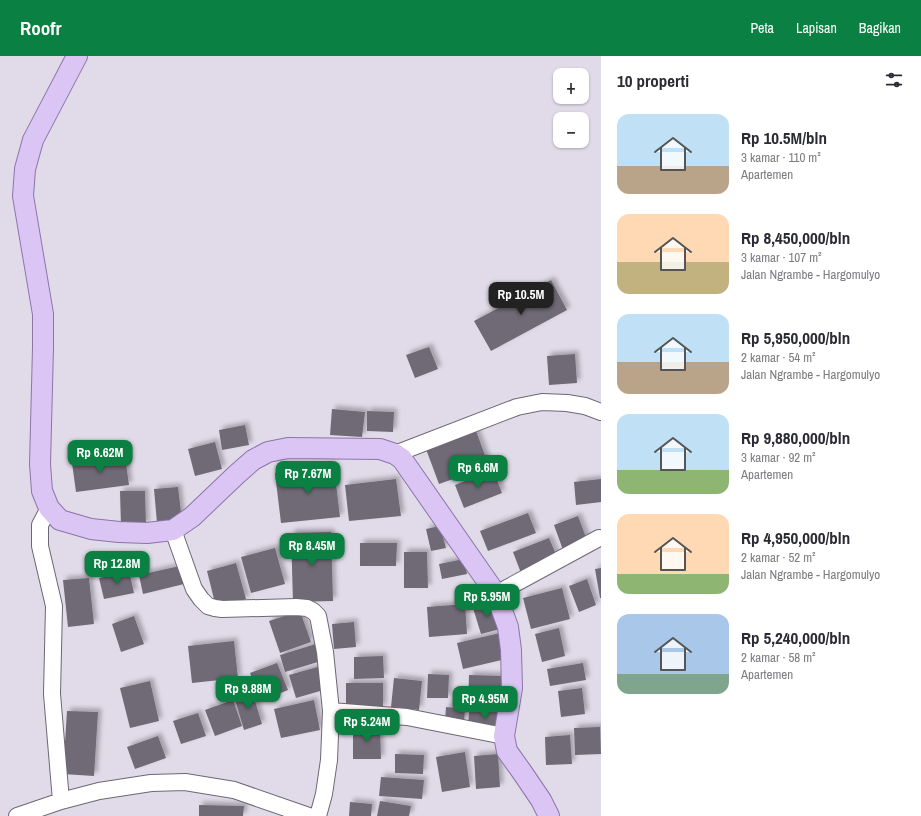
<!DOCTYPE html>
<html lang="id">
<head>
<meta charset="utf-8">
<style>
  :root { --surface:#fff; --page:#f7f7f7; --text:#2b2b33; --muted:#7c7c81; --accent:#0b8043 }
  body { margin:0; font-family:"Archivo Narrow",sans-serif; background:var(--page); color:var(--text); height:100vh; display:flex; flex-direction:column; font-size:15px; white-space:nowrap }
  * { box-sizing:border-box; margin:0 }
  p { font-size:13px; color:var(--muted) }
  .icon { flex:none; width:22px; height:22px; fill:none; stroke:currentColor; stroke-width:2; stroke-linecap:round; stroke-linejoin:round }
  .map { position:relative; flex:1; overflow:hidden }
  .side { display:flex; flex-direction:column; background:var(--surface); width:320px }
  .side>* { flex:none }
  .fabs { position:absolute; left:553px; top:12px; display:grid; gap:8px }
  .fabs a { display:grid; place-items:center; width:36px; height:36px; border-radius:8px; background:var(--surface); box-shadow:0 1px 3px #0004; font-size:20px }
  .price { position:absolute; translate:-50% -34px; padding:0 9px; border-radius:8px; background:var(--accent); color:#fff; font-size:13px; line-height:26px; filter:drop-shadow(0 1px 2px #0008) }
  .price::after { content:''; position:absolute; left:50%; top:24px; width:12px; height:9px; margin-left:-6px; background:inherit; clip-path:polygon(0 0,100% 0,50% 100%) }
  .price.current { background:#222; color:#fff }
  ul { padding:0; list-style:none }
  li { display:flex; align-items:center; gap:12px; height:100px; padding:0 16px }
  li span { display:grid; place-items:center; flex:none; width:112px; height:80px; border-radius:12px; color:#555 }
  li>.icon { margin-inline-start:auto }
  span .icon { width:48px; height:48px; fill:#fffc; stroke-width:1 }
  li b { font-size:17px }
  h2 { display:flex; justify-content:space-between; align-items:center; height:48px; padding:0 16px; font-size:17px }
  header { display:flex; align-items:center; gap:24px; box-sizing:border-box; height:56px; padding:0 20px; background:var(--accent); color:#fff }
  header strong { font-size:19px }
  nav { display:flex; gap:22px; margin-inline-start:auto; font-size:14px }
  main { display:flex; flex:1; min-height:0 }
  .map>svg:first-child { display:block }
  .building { fill:#6f6a76; filter:url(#shadow) }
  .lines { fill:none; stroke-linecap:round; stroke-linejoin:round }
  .minor-casing { stroke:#6c6873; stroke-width:18 }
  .major-casing { stroke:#8b75a9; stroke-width:22 }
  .minor { stroke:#fff; stroke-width:16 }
  .major { stroke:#dac5f4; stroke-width:20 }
</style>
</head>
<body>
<header>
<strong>Roofr</strong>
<nav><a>Peta</a><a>Lapisan</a><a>Bagikan</a></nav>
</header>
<main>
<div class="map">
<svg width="601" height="760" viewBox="0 0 601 760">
  <defs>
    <filter id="shadow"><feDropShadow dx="3.5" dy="-3.5" stdDeviation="2" flood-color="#0004"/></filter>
  </defs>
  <rect width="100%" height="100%" fill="#e1dbe9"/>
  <path class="building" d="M551 224 567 254 491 295 474 265Z
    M429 291 438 313 415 322 406 299Z
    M575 298 577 327 549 329 547 300Z
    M332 353 365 356 362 381 330 379Z
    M367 355 394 356 393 376 367 375Z
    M245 369 249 389 222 394 219 374Z
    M476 375 489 410 439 428 426 393Z
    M215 386 222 413 195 420 188 393Z
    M125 400 129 429 76 436 72 407Z
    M334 411 340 461 281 467 275 417Z
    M493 414 502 437 464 452 455 429Z
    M396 423 401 460 349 465 345 429Z
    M601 423V446L576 449 574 426Z
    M178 431 182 465 157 467 154 433Z
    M120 435H145L146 469 121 470Z
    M528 457 536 477 488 495 480 475Z
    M578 460 587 484 563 494 554 469Z
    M440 470 446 492 431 495 426 473Z
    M331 476 333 545 293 546 291 477Z
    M549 482 558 503 521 517 513 496Z
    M360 487H397L396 510H360Z
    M275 492 285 528 251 537 241 501Z
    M404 496H427L428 532H404Z
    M464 503 467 518 442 523 439 508Z
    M236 507 246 543 216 551 207 515Z
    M180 510 184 528 143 538 139 519Z
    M601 512V542H600L595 513Z
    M129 515 134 537 104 543 99 522Z
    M89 522 94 568 68 571 63 524Z
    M587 523 596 549 579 556 569 530Z
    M562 532 570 563 531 573 523 542Z
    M492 546 500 573 481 578 473 552Z
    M465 548 467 578 429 581 427 551Z
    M300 555 311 586 280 597 269 565Z
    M134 560 144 588 121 596 112 568Z
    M354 566 356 591 334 593 332 568Z
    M559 572 565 600 542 606 535 578Z
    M500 577 506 603 463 613 457 587Z
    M234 585 238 622 192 627 188 590Z
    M316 588 321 605 285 616 280 599Z
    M383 600 384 622 354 623V601Z
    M277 607 288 634 261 645 250 617Z
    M583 607 586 624 550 630 547 613Z
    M321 610 327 633 296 642 289 619Z
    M428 618 449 619 448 642H427Z
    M469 619 504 620 503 653 468 652Z
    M394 622 422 625 419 654 391 651Z
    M150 625 159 665 130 672 120 632Z
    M346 627H383V652H346Z
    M582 632 585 658 561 661 558 635Z
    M252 635 262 668 244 674 234 640Z
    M233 644 242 670 215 680 205 654Z
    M314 644 320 674 281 682 274 653Z
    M446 651 465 653 464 667 445 665Z
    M67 655 98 656 94 720 63 718Z
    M469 655 502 656 501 673 468 672Z
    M198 657 206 680 181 688 173 665Z
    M380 670 381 703H353V671Z
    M600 671 601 698 575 699 574 672Z
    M570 679 572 708 546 709 545 681Z
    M158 680 166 702 135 713 127 691Z
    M465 696 470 731 442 736 436 701Z
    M395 698 424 699 423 718 395 717Z
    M498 698 500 731 476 733 474 700Z
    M381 721 424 724 422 743 379 740Z
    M380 745 411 750 409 760H377Z
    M350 746 372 748 371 760H349Z
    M199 749 244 750 243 760H199Z"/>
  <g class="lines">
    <defs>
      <path id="minor" d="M395 398 517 351 542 346 567 347 585 350 601 356
        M49 452 40 469V490L54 550 52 638 61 745
        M173 474 194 533 201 543 208 550 215 552 222 553 296 551 307 552 313 555 318 560 325 596 331 655 329 704 324 738 318 760
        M496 538 599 482
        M331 655 407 661 504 680
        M17 760 61 745 99 735 151 727 185 726 234 734 309 760"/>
      <path id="major" d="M77 0 33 84 25 113 23 140 43 258V292L40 408 42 435 49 452 60 464 91 473 119 476 147 477 173 474 192 461 236 419 253 404 268 396 288 392 380 393 395 398 402 403 496 538 508 571 511 594 512 632 504 680 507 695 522 716 541 744 549 760"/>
    </defs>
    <use href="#minor" class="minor-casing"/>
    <use href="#major" class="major-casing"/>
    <use href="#minor" class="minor"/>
    <use href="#major" class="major"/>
  </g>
</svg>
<div class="fabs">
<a>+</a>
<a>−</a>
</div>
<b class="price current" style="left:521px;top:260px">Rp 10.5M</b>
<b class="price" style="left:100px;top:418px">Rp 6.62M</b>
<b class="price" style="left:478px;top:433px">Rp 6.6M</b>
<b class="price" style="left:308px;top:439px">Rp 7.67M</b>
<b class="price" style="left:312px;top:511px">Rp 8.45M</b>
<b class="price" style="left:117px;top:529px">Rp 12.8M</b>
<b class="price" style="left:487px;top:562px">Rp 5.95M</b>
<b class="price" style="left:248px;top:654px">Rp 9.88M</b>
<b class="price" style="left:485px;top:664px">Rp 4.95M</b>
<b class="price" style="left:367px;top:687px">Rp 5.24M</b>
</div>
<section class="side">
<h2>10 properti<svg class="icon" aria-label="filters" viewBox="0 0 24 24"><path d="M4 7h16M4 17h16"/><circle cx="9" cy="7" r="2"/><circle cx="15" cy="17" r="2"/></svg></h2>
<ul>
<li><span style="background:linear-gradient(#bfe0f5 65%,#b9a48a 0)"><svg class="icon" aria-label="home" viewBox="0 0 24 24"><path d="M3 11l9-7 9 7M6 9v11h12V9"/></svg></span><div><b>Rp 10.5M/bln</b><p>3 kamar · 110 m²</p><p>Apartemen</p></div></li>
<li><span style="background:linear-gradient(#ffd9b3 60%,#c2b280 0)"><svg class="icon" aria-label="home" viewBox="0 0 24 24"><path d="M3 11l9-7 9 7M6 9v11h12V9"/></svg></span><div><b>Rp 8,450,000/bln</b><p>3 kamar · 107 m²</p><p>Jalan Ngrambe - Hargomulyo</p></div></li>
<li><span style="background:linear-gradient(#bfe0f5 60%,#b9a48a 0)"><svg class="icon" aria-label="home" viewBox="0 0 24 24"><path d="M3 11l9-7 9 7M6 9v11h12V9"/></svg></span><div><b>Rp 5,950,000/bln</b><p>2 kamar · 54 m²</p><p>Jalan Ngrambe - Hargomulyo</p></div></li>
<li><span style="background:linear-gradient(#bfe0f5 70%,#8fb573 0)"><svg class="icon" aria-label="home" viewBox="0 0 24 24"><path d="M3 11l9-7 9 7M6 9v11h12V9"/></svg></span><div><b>Rp 9,880,000/bln</b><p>3 kamar · 92 m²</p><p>Apartemen</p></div></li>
<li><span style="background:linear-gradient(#ffd9b3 75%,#8fb573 0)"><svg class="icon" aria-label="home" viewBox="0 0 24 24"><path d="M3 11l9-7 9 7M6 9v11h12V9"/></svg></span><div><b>Rp 4,950,000/bln</b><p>2 kamar · 52 m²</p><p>Jalan Ngrambe - Hargomulyo</p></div></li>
<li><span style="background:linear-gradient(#a9c7e8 75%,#7fa58c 0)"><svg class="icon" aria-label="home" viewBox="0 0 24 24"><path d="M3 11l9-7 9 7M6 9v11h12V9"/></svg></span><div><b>Rp 5,240,000/bln</b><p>2 kamar · 58 m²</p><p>Apartemen</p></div></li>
</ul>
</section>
</main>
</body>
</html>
